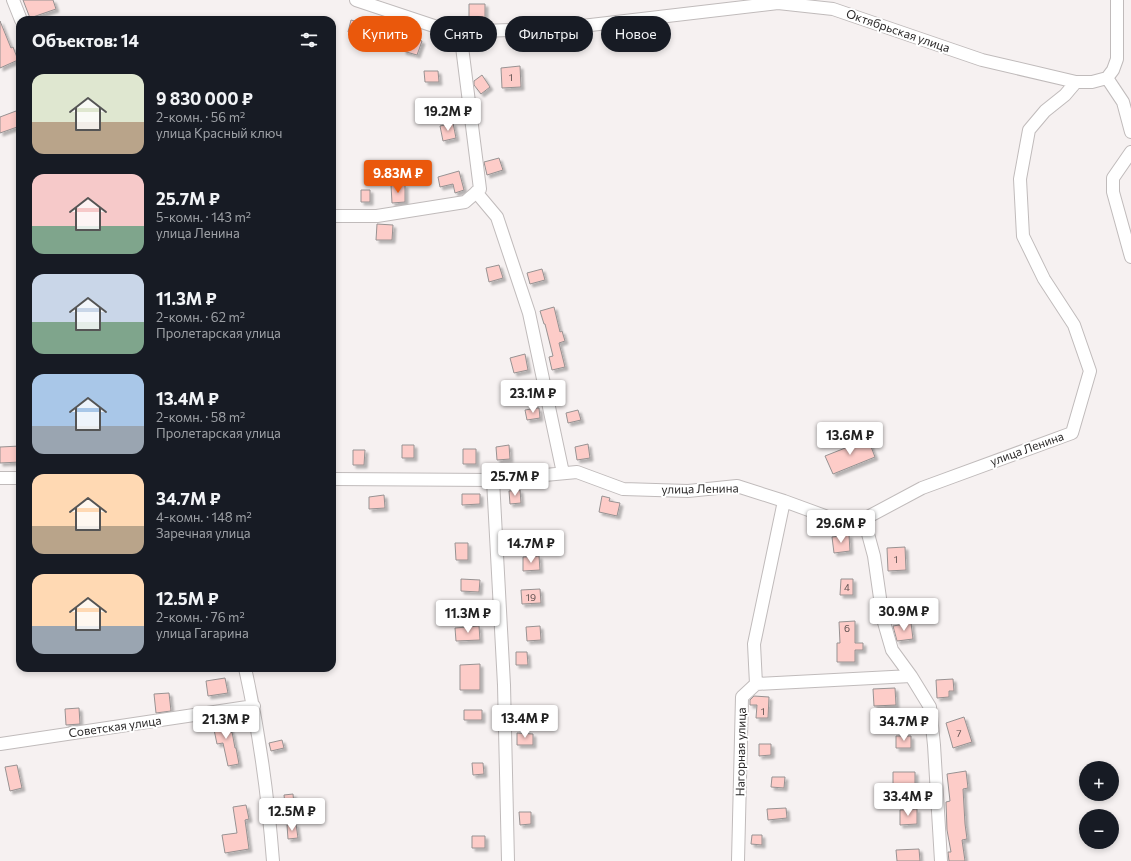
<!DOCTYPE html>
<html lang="ru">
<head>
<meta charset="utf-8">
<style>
  :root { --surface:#171b24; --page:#242831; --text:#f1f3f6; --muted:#9ea1a6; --accent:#ea580c }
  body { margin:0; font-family:Commissioner,sans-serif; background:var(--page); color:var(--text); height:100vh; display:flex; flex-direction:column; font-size:15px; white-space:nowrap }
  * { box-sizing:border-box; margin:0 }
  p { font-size:13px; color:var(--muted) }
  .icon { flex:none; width:22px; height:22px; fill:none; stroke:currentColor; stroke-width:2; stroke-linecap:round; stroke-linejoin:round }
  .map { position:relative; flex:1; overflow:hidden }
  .sheet { position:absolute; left:16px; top:16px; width:320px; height:656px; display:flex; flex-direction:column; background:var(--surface); border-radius:12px; box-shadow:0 2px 6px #0003 }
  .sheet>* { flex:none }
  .guide { position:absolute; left:348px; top:16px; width:380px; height:36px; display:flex; gap:8px }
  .tools { position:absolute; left:1079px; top:761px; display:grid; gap:8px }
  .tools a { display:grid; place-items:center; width:40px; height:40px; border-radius:50%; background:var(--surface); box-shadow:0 2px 6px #0003; font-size:20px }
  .price { position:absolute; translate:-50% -34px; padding:0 9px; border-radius:4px; background:#fff; color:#222; font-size:13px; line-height:26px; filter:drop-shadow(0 1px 2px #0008) }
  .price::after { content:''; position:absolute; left:50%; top:24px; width:12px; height:9px; margin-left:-6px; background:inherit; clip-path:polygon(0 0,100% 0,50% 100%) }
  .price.on { background:var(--accent); color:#fff }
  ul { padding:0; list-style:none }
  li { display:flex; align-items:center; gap:12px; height:100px; padding:0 16px }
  li span { display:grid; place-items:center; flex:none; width:112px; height:80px; border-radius:12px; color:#555 }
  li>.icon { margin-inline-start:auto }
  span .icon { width:48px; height:48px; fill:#fffc; stroke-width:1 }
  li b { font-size:17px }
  h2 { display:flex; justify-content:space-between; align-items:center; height:48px; padding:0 16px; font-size:17px }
  .pill { padding:0 14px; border-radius:18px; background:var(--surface); box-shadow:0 2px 6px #0003; font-size:14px; line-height:36px }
  .pill.on { background:var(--accent); color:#fff }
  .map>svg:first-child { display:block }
  .building { fill:#fdccc8; stroke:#979292; filter:url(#shadow) }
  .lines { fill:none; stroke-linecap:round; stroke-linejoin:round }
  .minor-casing { stroke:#c0bbbb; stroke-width:14 }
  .minor { stroke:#fff; stroke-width:12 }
  .labels { text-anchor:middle; stroke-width:4; stroke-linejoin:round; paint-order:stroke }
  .number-label { font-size:10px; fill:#5f5150 }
  .street-label { font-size:12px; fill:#2a2828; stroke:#fff }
</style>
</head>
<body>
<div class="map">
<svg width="1131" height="861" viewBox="0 0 1131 861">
  <defs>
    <filter id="shadow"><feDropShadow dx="3" dy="3" stdDeviation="1" flood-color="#0004"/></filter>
  </defs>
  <rect width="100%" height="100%" fill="#f6f1f1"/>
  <path class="building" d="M23 0H53L56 9 30 18Z
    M469 4H485V20H469Z
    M351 20 366 24 362 36 348 32Z
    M0 21 11 48 13 47 18 60 0 68Z
    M407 36 422 41 417 55 403 51Z
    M520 66 521 87 502 88 501 68Z
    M424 71H438L439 82H425Z
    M482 75 490 87 481 94 474 85V81Z
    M16 111 20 121V126L0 133V117Z
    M453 123 456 138 443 141 440 126Z
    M499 158 503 170 487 175 484 162Z
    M459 171 464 190 455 193 453 184 440 187 438 177Z
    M391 185H405V202L392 203Z
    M361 190H370V202H361Z
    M377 224 393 225 392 240H376Z
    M499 265 503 278 489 282 486 268Z
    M542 269 545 280 530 284 527 273Z
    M554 307 560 332 562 331 565 341 559 343 565 367 552 370 549 357 553 356 545 324H544L540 311Z
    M525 354 528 370 514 373 510 358Z
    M537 408H539L540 418 527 420 525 410Z
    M578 410 581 420 568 423 566 413Z
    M868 439 875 457 833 474 825 456Z
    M588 444 590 458 577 460 575 447Z
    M402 445H414V458H402Z
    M509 445 510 459 497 460 496 447Z
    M20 446V462L0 463V447Z
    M463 449H476V464H463Z
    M353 450H365L364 465H353Z
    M520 490 521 503 510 504 509 491Z
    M462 494H480V504L462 505Z
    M384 495 385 508 369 509V497Z
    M602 496 610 498 609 501 620 503 617 516 599 512Z
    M510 535H525V544H510Z
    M849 535 850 551 834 553 832 537Z
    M455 543H468V560H456Z
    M905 547 906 570 888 571 887 548Z
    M539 556 540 570 523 571V557Z
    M461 579 480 580 479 592 461 591Z
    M841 579H853V595H840Z
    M540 589 541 603 522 604 521 590Z
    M855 621V643H863V650H855V662H837V643H840L839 622Z
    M911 623 913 639 897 641 893 626Z
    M479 626 480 640 456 641 455 628Z
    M540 626 541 640 527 641 526 627Z
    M516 652H527L528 665H516Z
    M480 664V690H460V665Z
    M225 678 228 693 208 696 206 681Z
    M953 679 954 691H949V697L937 698 936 680Z
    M895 688 896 705 874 706 873 689Z
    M169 693 171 711 156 713 154 694Z
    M754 696 769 697 768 718H756L757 705H750V700Z
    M79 708 80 724 66 725 65 709Z
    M464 710H482V720H464Z
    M228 717 231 733 232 732 235 748H236L239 764 228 766 223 743 217 744 212 720Z
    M964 717 972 742 953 748 946 723Z
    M517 733 533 734V745H517Z
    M896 736H911V748H896Z
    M282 740 284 748 271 751 269 743Z
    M759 744H771V755L759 756Z
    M472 763H483L484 774 473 775Z
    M17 765 22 788 10 791 5 767Z
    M966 771 968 788 963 789 965 824 967 839 962 840 965 861H949L948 852H951L947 830 946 802 950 801 947 774Z
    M893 772H915V786H893Z
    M772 777H785L784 788 771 787Z
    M293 794 294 804 285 805 284 795Z
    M246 805 249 819 245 820 249 849 225 853 222 835 237 833 233 807Z
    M786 808 787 818 768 820 767 809Z
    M917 809V824L900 825V810Z
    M519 812H531V824L520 825Z
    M296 824 298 838 288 839 287 825Z
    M752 835H762V845L751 844Z
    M472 836H485V848H472Z
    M919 849 920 861H897L896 850Z"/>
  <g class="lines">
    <defs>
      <path id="minor" d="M13 0 21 20
        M356 0 452 32 565 28 778 3 833 9 982 60 1076 82H1092L1107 78
        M1107 78 1113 70 1117 59V0
        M1107 78 1123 102 1131 132
        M1131 152 1113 178V192L1131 257
        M476 192 497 217 529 313 563 473
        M332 216H377L465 202 480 189 460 31
        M0 478H20
        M332 479 493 480 577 472 623 489 688 491 737 486 784 501 836 520 864 519 922 488 1072 433 1090 371 1074 325 1044 279 1023 236 1020 179 1029 130 1045 111 1065 95 1076 82
        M493 480 504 685 508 861
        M864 519 874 556 883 619 892 650 911 676 930 707 934 745 941 861
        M245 668C259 731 268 796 273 861
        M756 684 754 644 784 501
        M0 744 254 706
        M738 861 742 697 756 684 911 676"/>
    </defs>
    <use href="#minor" class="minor-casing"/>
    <use href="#minor" class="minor"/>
  </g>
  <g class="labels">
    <g class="number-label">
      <text x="511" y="81">1</text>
      <text x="896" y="563">1</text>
      <text x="847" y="591">4</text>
      <text x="531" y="601">19</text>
      <text x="847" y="632">6</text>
      <text x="763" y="715">1</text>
      <text x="959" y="737">7</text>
    </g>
    <g class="street-label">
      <text transform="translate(898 31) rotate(19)" y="4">Октябрьская улица</text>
      <text transform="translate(1027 449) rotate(-20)" y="4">улица Ленина</text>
      <text transform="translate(700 489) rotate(-1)" y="4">улица Ленина</text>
      <text transform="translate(115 727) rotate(-8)" y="4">Советская улица</text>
      <text transform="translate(741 752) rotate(-89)" y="4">Нагорная улица</text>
    </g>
  </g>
</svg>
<div class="tools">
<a>+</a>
<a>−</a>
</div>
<b class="price" style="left:448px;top:132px">19.2M ₽</b>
<b class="price on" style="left:398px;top:194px">9.83M ₽</b>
<b class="price" style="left:533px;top:414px">23.1M ₽</b>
<b class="price" style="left:850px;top:456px">13.6M ₽</b>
<b class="price" style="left:515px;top:497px">25.7M ₽</b>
<b class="price" style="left:841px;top:544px">29.6M ₽</b>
<b class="price" style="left:531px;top:564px">14.7M ₽</b>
<b class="price" style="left:904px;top:632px">30.9M ₽</b>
<b class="price" style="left:468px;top:634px">11.3M ₽</b>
<b class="price" style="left:525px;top:739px">13.4M ₽</b>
<b class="price" style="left:226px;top:740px">21.3M ₽</b>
<b class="price" style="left:904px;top:742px">34.7M ₽</b>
<b class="price" style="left:908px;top:817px">33.4M ₽</b>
<b class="price" style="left:292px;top:832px">12.5M ₽</b>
<div class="guide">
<a class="pill on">Купить</a>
<a class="pill">Снять</a>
<a class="pill">Фильтры</a>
<a class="pill">Новое</a>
</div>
<section class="sheet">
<h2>Объектов: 14<svg class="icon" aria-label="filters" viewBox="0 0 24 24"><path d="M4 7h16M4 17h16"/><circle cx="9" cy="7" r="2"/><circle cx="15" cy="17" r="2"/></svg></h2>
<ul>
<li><span style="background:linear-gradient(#dfe7d0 60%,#b9a48a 0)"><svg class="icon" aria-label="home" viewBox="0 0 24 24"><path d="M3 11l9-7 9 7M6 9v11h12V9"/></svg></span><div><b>9 830 000 ₽</b><p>2-комн. · 56 m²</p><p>улица Красный ключ</p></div></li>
<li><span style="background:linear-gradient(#f6c9c9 65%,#7fa58c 0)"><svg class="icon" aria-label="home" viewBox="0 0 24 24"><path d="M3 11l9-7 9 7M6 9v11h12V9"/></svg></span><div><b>25.7M ₽</b><p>5-комн. · 143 m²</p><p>улица Ленина</p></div></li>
<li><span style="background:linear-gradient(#c9d6e8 60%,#7fa58c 0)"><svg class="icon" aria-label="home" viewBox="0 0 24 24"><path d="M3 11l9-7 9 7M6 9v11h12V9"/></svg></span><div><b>11.3M ₽</b><p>2-комн. · 62 m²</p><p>Пролетарская улица</p></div></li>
<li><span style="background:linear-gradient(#a9c7e8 65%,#9aa5b1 0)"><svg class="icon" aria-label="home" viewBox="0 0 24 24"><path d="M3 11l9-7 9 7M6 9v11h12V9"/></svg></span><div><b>13.4M ₽</b><p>2-комн. · 58 m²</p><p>Пролетарская улица</p></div></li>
<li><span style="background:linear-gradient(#ffd9b3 65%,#b9a48a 0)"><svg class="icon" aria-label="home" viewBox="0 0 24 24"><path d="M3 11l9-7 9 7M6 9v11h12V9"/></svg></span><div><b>34.7M ₽</b><p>4-комн. · 148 m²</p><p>Заречная улица</p></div></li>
<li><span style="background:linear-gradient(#ffd9b3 65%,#9aa5b1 0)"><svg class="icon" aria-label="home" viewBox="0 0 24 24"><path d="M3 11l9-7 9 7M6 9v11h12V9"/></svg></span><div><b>12.5M ₽</b><p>2-комн. · 76 m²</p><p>улица Гагарина</p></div></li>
</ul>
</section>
</div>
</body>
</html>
